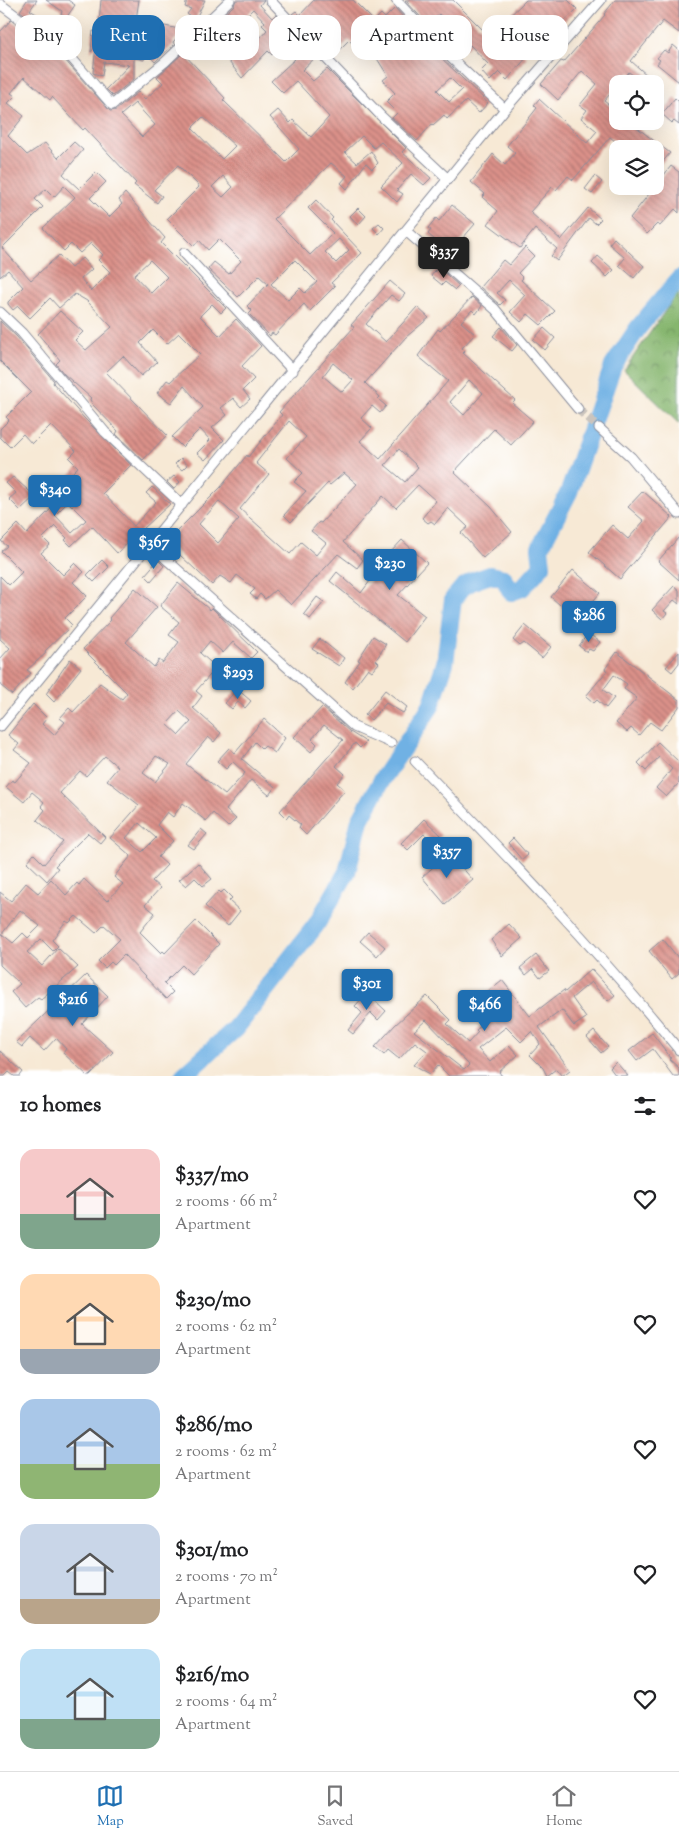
<!DOCTYPE html>
<html lang="en">
<head>
<meta charset="utf-8">
<style>
  :root { --surface:#fff; --page:#f6f6f6; --text:#202124; --muted:#757577; --line:#e0e0e0; --accent:#1f6fb2 }
  body { margin:0; font-family:"Sorts Mill Goudy",serif; background:var(--page); color:var(--text); height:100vh; display:flex; flex-direction:column; font-size:19px; white-space:nowrap }
  * { box-sizing:border-box; margin:0 }
  p { font-size:16px; color:var(--muted) }
  .icon { flex:none; width:28px; height:28px; fill:none; stroke:currentColor; stroke-width:2; stroke-linecap:round; stroke-linejoin:round }
  .map { position:relative; height:1076px; overflow:hidden }
  .details { display:flex; flex-direction:column; background:var(--surface); flex:1 }
  .details>* { flex:none }
  .top-card { position:absolute; left:15px; top:15px; width:650px; height:45px; display:flex; gap:10px }
  .tools { position:absolute; left:609px; top:75px; display:grid; gap:10px }
  .tools a { display:grid; place-items:center; width:55px; height:55px; border-radius:10px; background:var(--surface); box-shadow:0 5px 20px #0002; font-size:25px }
  .price { position:absolute; translate:-50% -42px; padding:0 11px; border-radius:5px; background:var(--accent); color:#fff; font-size:16px; line-height:32px; filter:drop-shadow(0 1px 2px #0008) }
  .price::after { content:''; position:absolute; left:50%; top:30px; width:15px; height:11px; margin-left:-8px; background:inherit; clip-path:polygon(0 0,100% 0,50% 100%) }
  .price.active { background:#222; color:#fff }
  ul { padding:0; list-style:none }
  li { display:flex; align-items:center; gap:15px; height:125px; padding:0 20px }
  li span { display:grid; place-items:center; flex:none; width:140px; height:100px; border-radius:15px; color:#555 }
  li>.icon { margin-inline-start:auto }
  span .icon { width:60px; height:60px; fill:#fffc; stroke-width:1 }
  li b { font-size:21px }
  h2 { display:flex; justify-content:space-between; align-items:center; height:60px; padding:0 20px; font-size:21px }
  .chip { padding:0 18px; border-radius:15px; background:var(--surface); box-shadow:0 5px 20px #0002; font-size:18px; line-height:45px }
  .chip.active { background:var(--accent); color:#fff }
  .tab-bar { display:flex; justify-content:space-around; align-items:center; height:70px; border-top:1px solid var(--line); background:var(--surface); font-size:14px; color:var(--muted) }
  .tab-bar a { display:grid; justify-items:center; gap:2px }
  .tab-bar .active { color:var(--accent) }
  .map>svg:first-child { display:block }
  .forest { fill:url(#forest-crowns); stroke:#507266 }
  .lines { fill:none; stroke-linecap:round; stroke-linejoin:round }
  .river { stroke:#70b1e4; stroke-width:18 }
  .building { fill:url(#building-back-hatch); fill-rule:evenodd }
  .street-tunnel { stroke:#cbc4bd; stroke-width:9; stroke-dasharray:9 4.5; stroke-linecap:butt }
  .street-casing { stroke:#898c9a; stroke-width:11 }
  .street { stroke:#fff; stroke-width:9 }
</style>
</head>
<body>
<div class="map">
<svg width="679" height="1076" viewBox="0 0 679 1076">
  <defs>
    <pattern id="forest-crowns" width="20" height="18" patternUnits="userSpaceOnUse" patternTransform="scale(1.25)"><rect width="20" height="18" fill="#86b66e"/><path d="M2 6a3 3 0 1 1 6 0M12 15a3 3 0 1 1 6 0" fill="none" stroke="#6d945e"/></pattern>
    <pattern id="building-back-hatch" width="6" height="6" patternUnits="userSpaceOnUse" patternTransform="scale(1.25)"><rect width="6" height="6" fill="#db9189"/><path d="M-1 5l2 2M0 0l6 6M5-1l2 2" fill="none" stroke="#b17773"/></pattern>
  </defs>
  <rect width="100%" height="100%" fill="#fff"/>
  <filter id="ink" filterUnits="userSpaceOnUse"><feTurbulence type="fractalNoise" baseFrequency=".02" numOctaves="2"/><feDisplacementMap in="SourceGraphic" scale="10" xChannelSelector="R" yChannelSelector="G"/><feConvolveMatrix kernelMatrix="1 2 1 2 8 2 1 2 1" color-interpolation-filters="sRGB"/></filter>
  <filter id="wash" filterUnits="userSpaceOnUse"><feTurbulence type="fractalNoise" baseFrequency=".0096" numOctaves="4" result="noise"/><feDisplacementMap in="SourceGraphic" scale="20" xChannelSelector="R" yChannelSelector="G"/><feGaussianBlur stdDeviation="1.12" result="paint"/><feColorMatrix in="noise" values="0 0 0 0 0 0 0 0 0 0 0 0 0 0 0 0 0 1.4 0 .05"/><feComposite in="paint" operator="in"/></filter>
  <g filter="url(#wash)">
    <rect width="100%" height="100%" fill="#f7e9d5"/>
    <path class="forest" d="M679 291V424L624 370Z"/>
    <g class="lines">
      <path class="river" d="M183 1076 236 1028 316 925 347 872 360 820 383 778 431 706 445 663 453 599 463 587 473 581 490 575 504 578 511 592 522 588 542 566 540 548 569 492 613 366 638 328 679 279"/>
    </g>
    <g id="blocks">
      <path class="building" d="M27 0H37L30 10 58 28 62 11 46 0H68L75 5 54 36 20 11Z
        M101 0H139L136 20 184 30 173 42 174 44 155 62 146 52 144 60 134 58V79L113 96 106 89 129 65 104 62 102 76 93 73 96 46 91 52 93 31 98 32Z
        M187 0H205L195 20 187 14 191 9 185 7Z
        M236 0H264L260 5 272 18 275 15 316 57 302 70 313 81 327 69 406 148 402 152 431 178 424 185 411 174 397 190 403 194 397 202 381 186 403 163 381 142 374 148 362 136 345 152 357 163 371 151 378 163 372 169 366 163 347 189 341 183 347 176 331 163 274 219 310 255 333 233 308 208 316 200 333 218 331 220 362 253 331 283 335 286 310 311 304 304 275 335 272 333 270 336 249 314 252 311 247 306 268 284 259 276 238 297 208 269 214 262 229 274 241 261 219 239 208 250 199 240 194 246 167 219 199 187 197 184 178 165 154 190 162 196 157 203 134 185 136 183 85 128 83 130 52 97 50 100 24 77 11 93 15 96 8 103 24 116 8 136 27 155 45 143 58 158 74 142 83 150 63 174 79 189 96 172 106 182 90 198 109 217 122 204 119 200 125 193 165 238 161 243 226 308 221 313 212 304 200 316 220 336 236 319 261 346 242 366 254 379 243 390 250 399 241 407 233 398 221 408 227 415 212 428 224 440 205 460 197 453 210 440 200 429 182 447 172 437 203 407 184 386 171 403 157 393 167 380 170 382 200 354 179 333 167 344 153 330 140 343 157 362 141 376 123 356 106 372 167 435 143 460 116 434 118 431 92 404 90 399 91 398 64 374 56 364 60 360 38 334 60 311 83 332 75 340 86 350 112 327 87 301 75 294 59 308 50 298 30 318 18 306 13 310 8 304V302L23 287 8 270 0 277V32L11 20 64 59 110 111 116 110 138 92 145 99 163 83 157 77 183 53 225 98 223 100 286 162 299 149 270 117 278 110 290 123 293 120 311 137 329 117 296 81 283 93 271 81 295 59 281 45 272 55 268 51 242 78 220 51 213 58 196 41 203 34 214 37 207 31 234 5ZM253 9 265 22 262 25 267 30 248 52 234 37 239 32 235 27ZM135 103 155 125 142 137 121 115ZM203 117 235 146 222 159 192 128ZM223 176 233 187 223 197 212 187ZM64 186 75 197 43 228 64 251 71 244 80 253 91 243 103 255 98 260 110 272 91 291 81 279 92 269 82 258 71 268 59 255 31 280 2 248 43 207 35 199 46 189 54 197ZM339 239 349 250 336 263 325 252ZM150 260 167 277 151 293 134 275ZM295 260 317 282 305 293 300 288 288 300 271 284Z
        M314 0H353L374 21 381 14 385 18 395 8 434 51 488 103 479 113 466 101 447 119 444 115 433 125 432 124 417 141 392 118 397 113 386 102 395 93 383 80 388 76 371 49 366 54 363 50 361 52 349 40 333 56 292 14 296 11 300 15ZM450 78 462 90 449 102 437 90Z
        M405 0H453L489 36 526 0H568L577 9 551 34 538 20 514 44 527 57 507 80 499 72 490 81 481 71 488 64 470 45 466 49 458 41 462 37 439 14 428 25Z
        M615 0H679V33L663 21 631 61 657 84H644L629 72 604 101 618 112V121H638L635 126 670 153 655 171V149H617L620 145 610 137 573 180 568 176 556 190 552 187 530 212 561 240 588 208 601 219 596 224 589 218 557 261 551 256 557 249 535 229 520 248 488 224 498 211 482 197 485 194 471 182 493 154 505 165 515 153 507 146 537 108 534 105 539 99 587 143 597 131 581 118 587 110 580 105 597 84 582 71 558 100 541 84 561 61 564 62 605 15 604 14Z
        M673 45 679 50V82L657 64 660 60 657 58 664 50 668 53Z
        M675 98 679 102V125L674 121 672 123 662 114Z
        M671 166 679 172V213L675 209 660 226 657 224 647 234 630 218Z
        M595 176 602 182 592 194 585 189Z
        M452 205 475 224 450 253 428 234 431 230 428 228 436 218 439 221Z
        M358 208 366 216 358 225 350 216Z
        M379 223 384 228 379 234 373 228Z
        M614 238 644 266 634 278 619 265 625 258 609 244Z
        M525 247 534 256 518 273 523 278 521 280 555 311 541 325 528 314 521 322 510 312 525 295 509 280 497 293 505 300 500 305 480 287 503 260 509 265Z
        M598 256 614 270 607 277 592 263Z
        M438 267 459 286 455 290 445 282 442 285 431 276Z
        M390 281 405 294 399 301 391 295 366 324 386 342 417 307 429 318 406 337 365 383 380 397 378 399 386 406 380 413 372 406 361 418 372 428 360 441 380 459 448 381 418 356 438 329 440 331 472 297 482 306 476 314 472 310 461 322 475 334 462 348 465 351 463 353 515 400 512 403 533 421 511 445 494 429 454 472 491 507 512 532 483 558 461 533 468 527 448 508 435 524 431 521 428 523 422 518 436 501 418 485 396 508 383 496 343 542 363 560 357 568 338 554 291 605 275 590 265 599 260 594 256 599 250 594 255 589 237 575 231 583 220 576 212 585 166 542 221 487 247 455 248 457 282 415 279 412 354 327 351 325ZM333 363 353 380 342 392 323 376ZM469 380 483 393 464 415 450 402ZM289 421 306 437 287 458 303 473 294 482 306 491 284 515 291 522 328 483 330 485 344 473 357 484 321 523 319 522 311 531 326 543 316 555 301 542 290 554 240 509 269 474 256 463ZM399 449 418 467 405 482 385 465ZM219 501 239 519 218 543 199 524Z
        M0 321 17 337 54 381 53 383 84 418 131 465 103 493 134 526 156 502 146 493 152 487 170 504 117 553 92 526 71 546 65 540 67 538 55 526 43 538 50 545 41 553 63 575 75 563 84 572 73 582 87 596 65 618 72 625 45 651 46 653 27 670 31 673 12 695 0 685V659L10 648 0 639V576L9 585 22 572 1 551 7 546 1 541 18 524 27 534 63 496 56 489 78 467 69 458 76 451 51 425 32 444 23 434 10 447 0 437V429L9 420 6 417 31 392 0 361ZM68 502 86 520 72 533 55 515Z
        M501 327 517 345 512 351 493 336Z
        M544 328 555 338 545 350 533 340Z
        M181 458 187 465 182 470 175 464Z
        M174 476 180 482 174 489 167 482Z
        M13 477 35 496 20 510 9 499 16 493 6 483Z
        M643 491 672 517 620 579 589 552 612 525 628 539 644 521 628 507Z
        M679 537V580L658 561Z
        M402 540 427 563 398 595 425 616 405 642 330 581 337 572 361 593 379 569 377 567Z
        M102 560 109 567 94 582 87 575Z
        M158 560 164 566 151 581 145 575Z
        M573 570 600 593 577 620 551 597Z
        M178 583 210 610 212 608 257 652 251 658 233 642 223 653 210 641 200 653 227 677 220 684 210 675 196 691 202 696 193 708 221 733 214 742 208 737 186 764 225 795 245 773 233 762 226 769 217 761 229 748 235 753 264 719 285 738 275 753 265 746 262 749 255 742 242 759 275 787 269 795 251 780 226 810 236 819 228 827 213 813 206 821 183 803 173 817 167 812 157 825 173 841 158 857 167 865 152 881 160 888 145 905 155 913 140 932 161 953 163 951 165 953 196 921 219 944 191 974 182 965 164 983 173 992 166 999 124 955 114 965 111 962 105 968 98 961 120 939 104 925 96 933 76 916 69 923 66 921 52 940 58 946 53 951 41 939 27 952 42 966 58 948 78 967 41 999 38 997 25 1008 11 992 20 984 0 965V892L11 901 26 883 38 893 51 879 66 895 77 883 79 885 84 879 107 901 123 884 114 877 131 856 110 838 139 805 107 780 118 767 105 756 86 776 80 771 60 793 105 837 100 843 88 833 55 866 58 868 47 881 27 862 34 854 44 864 63 842 37 820 45 810 41 806 44 802 32 792 24 802 6 787 12 780 15 782 31 763 14 750 19 744 8 735 33 704 47 718 42 724 54 735 65 722 60 718 69 708 73 712 100 683 122 699 127 693 83 649 111 620 109 618 135 588 157 607 126 642 154 667 159 660 163 663 179 642 169 635 179 622 160 606ZM179 711 191 722 179 735 167 724ZM156 756 170 764 155 782 143 773ZM139 823 156 838 142 852 126 838ZM20 910 40 926 28 938 23 933 13 943 2 934Z
        M674 586 679 590V604L674 600 664 611 667 613 662 619 652 610Z
        M317 597 324 602 310 619 304 614Z
        M525 625 551 647 542 658 524 643 520 646 513 640Z
        M588 633 600 642 593 651 589 649 587 652 579 646Z
        M373 636 386 644 376 660 379 663 372 671 368 668 353 688 345 682 360 661 358 660Z
        M320 639 344 658 339 666 312 649Z
        M617 652 679 700V707L661 730 650 722 639 735 631 728 627 732 616 723 637 698 624 689 627 684 614 675 603 690 614 698 606 708 597 700 594 703 586 696 607 671 605 669Z
        M679 652V663L672 672 666 667Z
        M70 659 81 668 54 702 46 694Z
        M237 689 251 701 245 708 238 702 232 709 225 703Z
        M385 690 407 707 403 713 386 703 371 720 365 715Z
        M322 707 350 732 366 742 360 748 355 743 336 766 345 774 337 783 345 790 306 835 299 828 301 825 289 815 287 818 280 811 343 740 324 725 312 739 317 744 311 752 294 737Z
        M658 742 679 762V783L666 797 656 788 672 769 659 757 646 771 638 763Z
        M424 819 441 835 434 843 424 834 408 850 401 843Z
        M201 829 207 834 194 849 188 845Z
        M513 838 528 855 522 860 508 843Z
        M449 853 473 880 445 904 422 877Z
        M198 863 212 879 203 886 195 878 186 886 179 880Z
        M224 890 232 898 229 901 240 911 228 926 205 906 219 891 221 893Z
        M509 924 522 938 502 956 491 940Z
        M368 932 385 947 377 956 360 941Z
        M663 939 679 959V973L672 979 649 951Z
        M536 955 549 971 540 978 533 969 526 975 520 968Z
        M591 969 615 995 608 1001 591 982 572 998 586 1018 574 1026 562 1010 539 1027 570 1070 562 1076 556 1069 547 1076 543 1068 530 1055 540 1044 532 1031 521 1042 506 1027 478 1049 490 1062 509 1045 518 1055 499 1072 502 1076H449L438 1065 430 1074 414 1065 427 1051 415 1042 399 1059 388 1050 384 1055 375 1047 395 1025 427 996 451 1020 447 1024 468 1043 478 1032 476 1030 487 1021 477 1009 468 1012 466 1006 470 1004 489 1006 482 996 502 980 530 1016 564 990 565 992ZM426 1020 469 1065 464 1070 414 1031Z
        M86 975 108 996 82 1024 113 1052 90 1076H88L63 1053 66 1049 56 1038 44 1051 30 1038 22 1047 16 1042Z
        M367 993 386 1011 378 1020 371 1013 353 1034 348 1030 362 1013 355 1006Z
        M594 1031 608 1047 601 1053 587 1037Z
        M652 1033 671 1058 669 1059 679 1068V1076H673L653 1049 637 1061 629 1051Z
        M0 1051 23 1072 20 1076H14L9 1072 5 1076H0Z
        M616 1062 628 1076H616L610 1068Z"/>
    </g>
  </g>
  <g filter="url(#ink)">
    <use href="#blocks" fill-opacity="0" stroke="#898c9a" stroke-width="1"/>
    <g class="lines">
      <path class="street-tunnel" d="M578 409 599 428"/>
      <defs>
        <path id="street" d="M270 0 381 116 448 179
          M396 0 451 58 505 109
          M0 4 68 54 112 105 165 62 230 0
          M406 231 495 309 578 409
          M184 253 293 371
          M0 312 22 333 105 432 182 505
          M599 428 631 457 679 514
          M148 543 354 727 391 743
          M0 727 505 109 601 0
          M415 761C506 855 597 949 679 1050"/>
      </defs>
      <use href="#street" class="street-casing"/>
      <use href="#street" class="street"/>
    </g>
  </g>
</svg>
<div class="tools">
<a><svg class="icon" aria-label="locate" viewBox="0 0 24 24"><circle cx="12" cy="12" r="6"/><path d="M12 2v4M12 18v4M2 12h4M18 12h4"/></svg></a>
<a><svg class="icon" aria-label="layers" viewBox="0 0 24 24"><path d="M12 4l9 5-9 5-9-5zM3 14l9 5 9-5"/></svg></a>
</div>
<b class="price active" style="left:444px;top:279px">$337</b>
<b class="price" style="left:55px;top:517px">$340</b>
<b class="price" style="left:154px;top:570px">$367</b>
<b class="price" style="left:390px;top:591px">$230</b>
<b class="price" style="left:589px;top:643px">$286</b>
<b class="price" style="left:238px;top:700px">$293</b>
<b class="price" style="left:447px;top:879px">$357</b>
<b class="price" style="left:367px;top:1011px">$301</b>
<b class="price" style="left:73px;top:1027px">$216</b>
<b class="price" style="left:485px;top:1032px">$466</b>
<div class="top-card">
<a class="chip">Buy</a>
<a class="chip active">Rent</a>
<a class="chip">Filters</a>
<a class="chip">New</a>
<a class="chip">Apartment</a>
<a class="chip">House</a>
</div>
</div>
<section class="details">
<h2>10 homes<svg class="icon" aria-label="filters" viewBox="0 0 24 24"><path d="M4 7h16M4 17h16"/><circle cx="9" cy="7" r="2"/><circle cx="15" cy="17" r="2"/></svg></h2>
<ul>
<li><span style="background:linear-gradient(#f6c9c9 65%,#7fa58c 0)"><svg class="icon" aria-label="home" viewBox="0 0 24 24"><path d="M3 11l9-7 9 7M6 9v11h12V9"/></svg></span><div><b>$337/mo</b><p>2 rooms · 66 m²</p><p>Apartment</p></div><svg class="icon" aria-label="heart" viewBox="0 0 24 24"><path d="M12 20l-8-8c-3-5 5-10 8-4 3-6 11-1 8 4z"/></svg></li>
<li><span style="background:linear-gradient(#ffd9b3 75%,#9aa5b1 0)"><svg class="icon" aria-label="home" viewBox="0 0 24 24"><path d="M3 11l9-7 9 7M6 9v11h12V9"/></svg></span><div><b>$230/mo</b><p>2 rooms · 62 m²</p><p>Apartment</p></div><svg class="icon" aria-label="heart" viewBox="0 0 24 24"><path d="M12 20l-8-8c-3-5 5-10 8-4 3-6 11-1 8 4z"/></svg></li>
<li><span style="background:linear-gradient(#a9c7e8 65%,#8fb573 0)"><svg class="icon" aria-label="home" viewBox="0 0 24 24"><path d="M3 11l9-7 9 7M6 9v11h12V9"/></svg></span><div><b>$286/mo</b><p>2 rooms · 62 m²</p><p>Apartment</p></div><svg class="icon" aria-label="heart" viewBox="0 0 24 24"><path d="M12 20l-8-8c-3-5 5-10 8-4 3-6 11-1 8 4z"/></svg></li>
<li><span style="background:linear-gradient(#c9d6e8 75%,#b9a48a 0)"><svg class="icon" aria-label="home" viewBox="0 0 24 24"><path d="M3 11l9-7 9 7M6 9v11h12V9"/></svg></span><div><b>$301/mo</b><p>2 rooms · 70 m²</p><p>Apartment</p></div><svg class="icon" aria-label="heart" viewBox="0 0 24 24"><path d="M12 20l-8-8c-3-5 5-10 8-4 3-6 11-1 8 4z"/></svg></li>
<li><span style="background:linear-gradient(#bfe0f5 70%,#7fa58c 0)"><svg class="icon" aria-label="home" viewBox="0 0 24 24"><path d="M3 11l9-7 9 7M6 9v11h12V9"/></svg></span><div><b>$216/mo</b><p>2 rooms · 64 m²</p><p>Apartment</p></div><svg class="icon" aria-label="heart" viewBox="0 0 24 24"><path d="M12 20l-8-8c-3-5 5-10 8-4 3-6 11-1 8 4z"/></svg></li>
</ul>
</section>
<nav class="tab-bar">
<a class="active"><svg class="icon" aria-label="map" viewBox="0 0 24 24"><path d="M3 6l6-2 6 2 6-2v14l-6 2-6-2-6 2zM9 4v14M15 6v14"/></svg>Map</a>
<a><svg class="icon" aria-label="saved" viewBox="0 0 24 24"><path d="M7 4h10v16l-5-4-5 4z"/></svg>Saved</a>
<a><svg class="icon" aria-label="home" viewBox="0 0 24 24"><path d="M3 11l9-7 9 7M6 9v11h12V9"/></svg>Home</a>
</nav>
</body>
</html>
